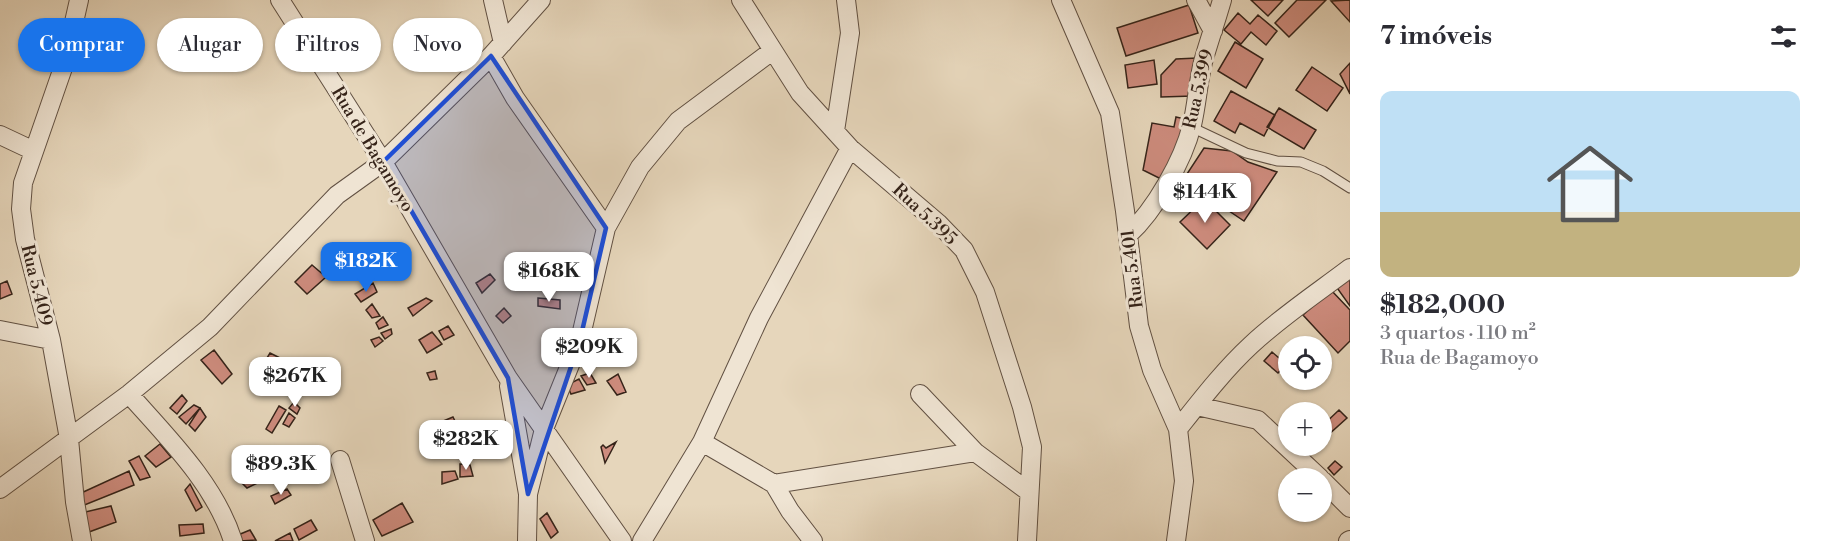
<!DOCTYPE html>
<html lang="pt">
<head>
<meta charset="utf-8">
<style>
  :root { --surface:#fff; --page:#f7f7f7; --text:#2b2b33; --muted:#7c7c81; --accent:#1a73e8 }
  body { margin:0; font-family:"Libre Bodoni",serif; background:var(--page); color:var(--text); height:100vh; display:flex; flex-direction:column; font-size:22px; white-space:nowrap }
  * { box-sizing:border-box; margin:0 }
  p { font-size:20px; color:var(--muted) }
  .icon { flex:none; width:33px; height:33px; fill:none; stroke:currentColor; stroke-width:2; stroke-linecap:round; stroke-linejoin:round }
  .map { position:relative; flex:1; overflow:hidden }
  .drawer { display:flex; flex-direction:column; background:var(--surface); width:480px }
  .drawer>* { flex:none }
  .guide { position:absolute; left:18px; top:18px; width:570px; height:54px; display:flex; gap:12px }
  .buttons { position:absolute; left:1278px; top:336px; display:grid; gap:12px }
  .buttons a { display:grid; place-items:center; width:54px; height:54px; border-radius:50%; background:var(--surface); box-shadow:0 2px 4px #0004; font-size:30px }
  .price { position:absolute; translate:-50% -51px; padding:0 14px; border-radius:12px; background:#fff; color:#222; font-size:20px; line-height:39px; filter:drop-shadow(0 2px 3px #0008) }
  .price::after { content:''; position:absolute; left:50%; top:36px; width:18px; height:14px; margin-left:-9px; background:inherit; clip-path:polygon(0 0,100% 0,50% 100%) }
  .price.on { background:var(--accent); color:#fff }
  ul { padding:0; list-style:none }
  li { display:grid; align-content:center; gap:12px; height:318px; padding:0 30px }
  li span { display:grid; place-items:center; height:186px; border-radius:12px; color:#555 }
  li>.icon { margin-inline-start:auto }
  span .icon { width:108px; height:108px; fill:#fffc; stroke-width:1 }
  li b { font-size:26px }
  h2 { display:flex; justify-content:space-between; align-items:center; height:72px; padding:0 30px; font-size:26px }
  .chip { padding:0 21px; border-radius:27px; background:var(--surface); box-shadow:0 2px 4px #0004; font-size:21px; line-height:54px }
  .chip.on { background:var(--accent); color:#fff }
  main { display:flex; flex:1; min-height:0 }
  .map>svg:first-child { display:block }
  .building { fill:#ce8c7e; stroke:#352319; stroke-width:1.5 }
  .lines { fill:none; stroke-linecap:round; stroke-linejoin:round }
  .service-casing { stroke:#615042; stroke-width:11 }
  .minor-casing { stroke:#615042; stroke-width:20 }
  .service { stroke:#efe4d3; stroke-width:9 }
  .minor { stroke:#efe4d3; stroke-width:18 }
  .marked { fill:#1d4ed8; fill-opacity:0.2; stroke:#1d4ed8; stroke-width:4.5; stroke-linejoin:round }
  .labels { text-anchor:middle; stroke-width:6; stroke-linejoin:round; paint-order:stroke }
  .street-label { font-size:18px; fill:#352319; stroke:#efe4d3 }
</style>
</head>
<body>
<main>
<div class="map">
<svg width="1350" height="541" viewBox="0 0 1350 541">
  <rect width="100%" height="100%" fill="#e6d6bb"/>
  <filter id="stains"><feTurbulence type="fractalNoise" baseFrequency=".00333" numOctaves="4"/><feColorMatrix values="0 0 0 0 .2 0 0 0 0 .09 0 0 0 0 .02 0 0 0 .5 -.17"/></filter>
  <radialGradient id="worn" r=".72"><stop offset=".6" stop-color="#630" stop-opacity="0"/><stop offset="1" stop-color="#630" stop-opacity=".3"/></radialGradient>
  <path class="building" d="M1251 0H1283L1268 16Z
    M1297 0H1326L1289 37 1275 23Z
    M1350 0V22L1331 1Z
    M1189 5 1198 33 1126 56 1117 28Z
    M1238 13 1250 24 1258 15 1277 31 1266 45 1251 32 1241 44 1224 30Z
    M1235 42 1263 59 1246 88 1218 71Z
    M1197 58 1193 96 1161 97V75L1176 59Z
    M1154 60 1157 84 1128 88 1125 65Z
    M1350 63V94L1340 74Z
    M1312 67 1343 88 1327 111 1296 90Z
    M1231 91 1275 115 1264 136 1240 123 1235 133 1214 121Z
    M1279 108 1316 130 1304 149 1267 127Z
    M1176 117 1185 119 1182 140 1161 179 1143 170 1152 123 1174 127Z
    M1204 148 1232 151 1248 162 1277 172 1244 221 1183 180Z
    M1204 199 1230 225 1207 249 1180 222Z
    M312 265 326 277 307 294 295 282Z
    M490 274 495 280 482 293 476 283Z
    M1350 274V306L1335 285Z
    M7 281 12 294 0 299V284Z
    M373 283 377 292 361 302 355 294Z
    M1331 290 1350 310V341L1338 353 1303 315Z
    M426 298 432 301 413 316 408 308Z
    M538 298 560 300V309L538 306Z
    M372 304 380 316 372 318 366 310Z
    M504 308 511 316 503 323 496 316Z
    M383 317 388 325 379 329 376 323Z
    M448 326 454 335 444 340 439 331Z
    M391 329 392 334 385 339 381 333Z
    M432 332 442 344 427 353 419 340Z
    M379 337 383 341 375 347 371 340Z
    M214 350 232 374 222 384 201 360Z
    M1272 352 1286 364 1278 373 1264 361Z
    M270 353 286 361 284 368 267 358Z
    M263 361 286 371 281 380 261 367Z
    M435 371 437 379 430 380 427 373Z
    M292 373 302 379 299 389 285 381Z
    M590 373 596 383 587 385 581 376Z
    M618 374 626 392 617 395 607 381Z
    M306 379 314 389 313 394 302 390Z
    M579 379 585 390 571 394 567 385Z
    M182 395 187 401 177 414 170 408Z
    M294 402 300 408 297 414 289 408Z
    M194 405 200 408 186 424 179 417Z
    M279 406 286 410 272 433 266 429Z
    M200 408 206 417 195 431 189 425Z
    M1339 410 1347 418 1328 435 1322 426Z
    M289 413 295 418 289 427 283 424Z
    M453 417 462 435 450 440 441 422Z
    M616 442 605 463 601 447 603 445 606 448Z
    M160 444 171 457 156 467 145 456Z
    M139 456 150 477 140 480 129 461Z
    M1335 461 1342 467 1334 475 1328 468Z
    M460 464 470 465 473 476 460 477Z
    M260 468 266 479 247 488 241 482Z
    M129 471 134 485 82 506 79 494Z
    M455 471 458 479 442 484V472Z
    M190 484 202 507 196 511 185 490Z
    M287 489 291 495 275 504 271 496Z
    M402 503 413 522 382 536 373 520Z
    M111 506 116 522 89 532 81 513Z
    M547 513 558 532 551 538 540 519Z
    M311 520 317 530 299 540 294 529Z
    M203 524 204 533 180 536 179 525Z
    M250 530 256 540 240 541 238 535Z
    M290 533 293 541H275Z"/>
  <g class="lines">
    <defs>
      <path id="service" d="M1191 127 1246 153 1277 161 1301 162 1323 171 1350 188"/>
      <path id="minor" d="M79 0 65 62 23 183 21 209 25 239 51 340 69 439 75 502 82 541
        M280 0 383 162 508 378 622 541
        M493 0 503 43
        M741 0 800 93 850 148 938 223 964 250 985 292 1022 407 1032 447 1027 541
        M1061 0 1110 113 1125 211 1139 326 1152 370 1178 429 1184 481 1176 541
        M1196 0 1213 31
        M491 56 515 98 606 228
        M835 131 850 33 846 0
        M0 135 34 151
        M1128 235C1155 210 1183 161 1192 125 1197 104 1198 82 1203 62 1209 41 1216 21 1222 0
        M0 330 51 340
        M509 386 528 494 527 541
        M129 394C168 438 215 484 233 541
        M920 394 975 452 1029 492
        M1197 406 1258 420 1320 478
        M1178 429C1201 400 1224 370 1251 345 1282 316 1317 293 1350 268
        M702 442 774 484 790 511 813 541
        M340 460 365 541
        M1322 480 1350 508
        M774 484 975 452
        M0 489 129 394 210 327 337 195 383 162 491 56 541 0
        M528 494 544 429 580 340 606 228 640 167 678 121 772 51
        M642 541 702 442 759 318 850 148
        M1348 541 1350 540"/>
    </defs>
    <use href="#service" class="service-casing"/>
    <use href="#minor" class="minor-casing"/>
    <use href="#service" class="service"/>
    <use href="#minor" class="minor"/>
  </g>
  <path class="marked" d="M491 56 606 228 580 340 528 494 508 378 383 162Z"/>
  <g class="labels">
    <g class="street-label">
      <text transform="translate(1198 89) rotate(-77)" y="6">Rua 5.399</text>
      <text transform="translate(373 149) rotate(59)" y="6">Rua de Bagamoyo</text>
      <text transform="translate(925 214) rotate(43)" y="6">Rua 5.395</text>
      <text transform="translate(1132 269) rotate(-97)" y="6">Rua 5.401</text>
      <text transform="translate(37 285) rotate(76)" y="6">Rua 5.409</text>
    </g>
  </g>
  <rect width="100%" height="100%" filter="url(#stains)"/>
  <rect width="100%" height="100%" fill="url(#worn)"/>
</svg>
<div class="buttons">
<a><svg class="icon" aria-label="locate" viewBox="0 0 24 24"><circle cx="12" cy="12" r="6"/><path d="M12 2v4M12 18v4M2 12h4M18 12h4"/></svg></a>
<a>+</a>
<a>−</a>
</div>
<b class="price" style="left:1205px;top:224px">$144K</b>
<b class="price on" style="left:366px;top:293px">$182K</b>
<b class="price" style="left:549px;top:303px">$168K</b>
<b class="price" style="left:589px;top:379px">$209K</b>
<b class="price" style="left:295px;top:408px">$267K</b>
<b class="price" style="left:466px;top:471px">$282K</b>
<b class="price" style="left:281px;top:496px">$89.3K</b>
<div class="guide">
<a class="chip on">Comprar</a>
<a class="chip">Alugar</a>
<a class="chip">Filtros</a>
<a class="chip">Novo</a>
</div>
</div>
<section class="drawer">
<h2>7 imóveis<svg class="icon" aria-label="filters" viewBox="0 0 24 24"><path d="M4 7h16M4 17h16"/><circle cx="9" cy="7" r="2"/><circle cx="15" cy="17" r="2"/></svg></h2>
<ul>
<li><span style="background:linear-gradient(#bfe0f5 65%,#c2b280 0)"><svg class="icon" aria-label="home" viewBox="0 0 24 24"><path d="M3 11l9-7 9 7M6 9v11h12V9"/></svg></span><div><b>$182,000</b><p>3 quartos · 110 m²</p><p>Rua de Bagamoyo</p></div></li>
</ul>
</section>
</main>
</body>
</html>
